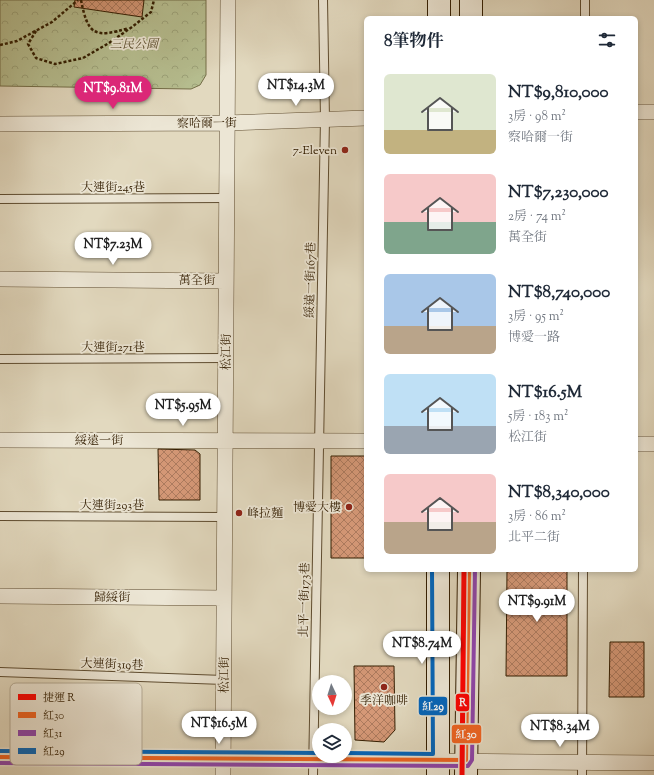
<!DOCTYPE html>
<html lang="zh-TW">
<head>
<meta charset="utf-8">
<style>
  :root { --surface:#fff; --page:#f6f6f7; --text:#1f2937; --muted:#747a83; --accent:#db2777 }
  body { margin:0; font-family:"Sorts Mill Goudy","Noto Serif TC",serif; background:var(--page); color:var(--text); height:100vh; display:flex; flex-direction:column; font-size:15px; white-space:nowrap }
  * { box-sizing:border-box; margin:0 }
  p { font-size:13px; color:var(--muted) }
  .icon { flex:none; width:22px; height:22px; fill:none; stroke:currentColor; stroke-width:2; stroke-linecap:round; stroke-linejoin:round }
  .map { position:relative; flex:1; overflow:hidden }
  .side { position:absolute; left:364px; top:16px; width:274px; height:556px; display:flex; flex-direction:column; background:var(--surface); border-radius:6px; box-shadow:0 2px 6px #0003 }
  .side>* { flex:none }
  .needle { width:26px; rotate:176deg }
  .controls { position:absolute; left:312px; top:675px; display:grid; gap:8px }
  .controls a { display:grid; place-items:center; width:40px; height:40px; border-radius:50%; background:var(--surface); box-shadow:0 2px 6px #0003; font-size:20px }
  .price { position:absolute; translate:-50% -34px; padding:0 9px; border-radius:14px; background:#fff; color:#222; font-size:13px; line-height:26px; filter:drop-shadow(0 1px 2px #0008) }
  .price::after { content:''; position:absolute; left:50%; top:24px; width:12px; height:9px; margin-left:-6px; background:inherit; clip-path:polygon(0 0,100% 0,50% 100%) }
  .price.current { background:var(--accent); color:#fff }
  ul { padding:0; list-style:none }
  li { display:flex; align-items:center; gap:12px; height:100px; padding:0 20px }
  li span { display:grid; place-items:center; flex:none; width:112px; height:80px; border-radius:6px; color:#555 }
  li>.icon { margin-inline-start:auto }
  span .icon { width:48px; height:48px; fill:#fffc; stroke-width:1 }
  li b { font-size:17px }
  h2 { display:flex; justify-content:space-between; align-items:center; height:48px; padding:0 20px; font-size:17px }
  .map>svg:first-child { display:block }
  .forest { fill:url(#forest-crowns); stroke:#746e48 }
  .building { fill:url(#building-cross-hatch); stroke:#321d01 }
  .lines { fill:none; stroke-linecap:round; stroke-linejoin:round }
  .lane-casing { stroke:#5e4c30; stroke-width:10 }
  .street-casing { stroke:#5e4c30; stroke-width:16 }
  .secondary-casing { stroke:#321d01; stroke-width:24 }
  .path { stroke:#321d01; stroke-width:2.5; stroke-dasharray:3 2; stroke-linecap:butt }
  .lane { stroke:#ece6d5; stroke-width:8 }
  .street { stroke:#ece6d5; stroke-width:15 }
  .secondary { stroke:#ece6d5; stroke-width:22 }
  .bus-1-casing { stroke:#ece6d5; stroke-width:7 }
  .bus-2-casing { stroke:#ece6d5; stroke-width:7 }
  .bus-3-casing { stroke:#ece6d5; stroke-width:7 }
  .bus-1 { stroke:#f26522; stroke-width:4 }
  .bus-2 { stroke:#8e44ad; stroke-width:4 }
  .bus-3 { stroke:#0065bd; stroke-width:4 }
  .metro-1-casing { stroke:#ece6d5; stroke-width:8 }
  .metro-1 { stroke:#f00; stroke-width:5 }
  .poi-dot { fill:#8f2418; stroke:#ece6d5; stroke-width:1.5 }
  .labels { text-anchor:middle; stroke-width:3.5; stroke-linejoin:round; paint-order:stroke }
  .park-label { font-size:12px; font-style:italic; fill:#5a4d2c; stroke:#ece6d5 }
  .street-label { font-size:12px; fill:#321d01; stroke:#ece6d5 }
  .poi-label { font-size:12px; fill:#321d01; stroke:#ece6d5; text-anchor:end }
  .key { fill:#ece6d5; stroke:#b4aa95; stroke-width:1 }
  .key-label { font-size:11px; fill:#321d01 }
  .line-badge { stroke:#ece6d5; stroke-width:1.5 }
  .badge-label { font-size:11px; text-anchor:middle; font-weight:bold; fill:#fff }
</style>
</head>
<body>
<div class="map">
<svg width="654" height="775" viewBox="0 0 654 775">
  <defs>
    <pattern id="forest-crowns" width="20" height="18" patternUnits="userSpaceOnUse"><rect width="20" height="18" fill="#b6be90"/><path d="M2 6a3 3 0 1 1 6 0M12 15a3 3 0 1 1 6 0" fill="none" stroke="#9da37a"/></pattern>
    <pattern id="building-cross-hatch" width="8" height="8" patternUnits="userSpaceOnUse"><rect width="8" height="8" fill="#d59877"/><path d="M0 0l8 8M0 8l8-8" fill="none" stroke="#ad7b5f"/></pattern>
  </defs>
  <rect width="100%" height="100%" fill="#e2d9bf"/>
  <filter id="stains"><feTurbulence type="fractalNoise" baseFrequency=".005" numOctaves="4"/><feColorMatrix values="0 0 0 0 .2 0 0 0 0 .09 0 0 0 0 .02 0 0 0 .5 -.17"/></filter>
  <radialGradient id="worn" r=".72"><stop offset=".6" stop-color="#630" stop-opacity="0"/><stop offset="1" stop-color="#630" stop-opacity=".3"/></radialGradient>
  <path class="forest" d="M0 0H206V75L200 85 191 89 0 86Z"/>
  <path class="building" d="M75 0H144L142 17 74 7Z
    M158 449 195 450 200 454V500H159Z
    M331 456H366V558H331Z
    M507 570H567V676H506Z
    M610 642H644V697H609Z
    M354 666H394L395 730 384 742 355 740Z"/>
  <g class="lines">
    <defs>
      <path id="lane" d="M585 0V18
        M0 199 227 198
        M0 359 226 358
        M0 516 225 517
        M0 672 224 680
        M313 775 325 119 323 0
        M582 775 583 570"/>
      <path id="street" d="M636 112H654
        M0 124 227 123 366 118
        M0 279 226 281
        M0 440 366 441
        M636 444H654
        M0 596 224 598
        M0 757 654 763
        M223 775 228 0"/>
      <path id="secondary" d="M439 0V18
        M471 18V0
        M438 570V775
        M466 775 469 570"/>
    </defs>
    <use href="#lane" class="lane-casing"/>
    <use href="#street" class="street-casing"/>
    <use href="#secondary" class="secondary-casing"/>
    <path class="path" d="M81 0C88 36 95 38 129 28
      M36 31 28 44 36 58 55 64 83 58 109 43 132 27 151 12 154 0
      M0 45 17 41 52 22 78 0"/>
    <use href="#lane" class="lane"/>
    <use href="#street" class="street"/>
    <use href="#secondary" class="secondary"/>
    <defs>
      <path id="bus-1" d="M0 757 466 760 469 570"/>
      <path id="bus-2" d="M0 763 468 766 472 760 475 570"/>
      <path id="bus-3" d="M0 751 319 753
        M345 753 433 754 432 570"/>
    </defs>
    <use href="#bus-1" class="bus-1-casing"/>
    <use href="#bus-2" class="bus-2-casing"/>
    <use href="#bus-3" class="bus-3-casing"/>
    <use href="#bus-1" class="bus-1"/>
    <use href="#bus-2" class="bus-2"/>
    <use href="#bus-3" class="bus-3"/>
    <defs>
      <path id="metro-1" d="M462 775 464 570"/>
    </defs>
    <use href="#metro-1" class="metro-1-casing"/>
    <use href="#metro-1" class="metro-1"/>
  </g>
  <g class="poi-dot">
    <circle cx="345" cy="150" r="4"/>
    <circle cx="349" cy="507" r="4"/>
    <circle cx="239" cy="513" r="4"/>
    <circle cx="384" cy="687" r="4"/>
  </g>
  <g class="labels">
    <g class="park-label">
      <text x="134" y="48">三民公園</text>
    </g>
    <g class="street-label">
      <text transform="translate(207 123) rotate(-1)" y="4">察哈爾一街</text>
      <text x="113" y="191">大連街245巷</text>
      <text x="197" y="284">萬全街</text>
      <text transform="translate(310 280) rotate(-89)" y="4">綏遠一街167巷</text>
      <text x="113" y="351">大連街271巷</text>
      <text transform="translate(226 352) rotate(-90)" y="4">松江街</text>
      <text x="99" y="444">綏遠一街</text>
      <text x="112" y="509">大連街293巷</text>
      <text x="112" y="601">歸綏街</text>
      <text transform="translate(304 600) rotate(-89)" y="4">北平一街173巷</text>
      <text transform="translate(112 664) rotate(2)" y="4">大連街319巷</text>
      <text transform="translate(224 675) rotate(-90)" y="4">松江街</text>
    </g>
    <g class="poi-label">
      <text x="337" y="154">7-Eleven</text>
      <text x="341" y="511">博愛大樓</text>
      <text x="247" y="517" text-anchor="start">峰拉麵</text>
      <text x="384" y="704" text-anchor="middle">季洋咖啡</text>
    </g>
  </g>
  <rect x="10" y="683" width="132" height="82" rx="6" class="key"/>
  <rect x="18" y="694" width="18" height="6" fill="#f00"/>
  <rect x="18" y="712" width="18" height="6" fill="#f26522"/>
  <rect x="18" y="730" width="18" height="6" fill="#8e44ad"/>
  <rect x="18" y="748" width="18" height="6" fill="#0065bd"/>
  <g class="key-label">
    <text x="43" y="701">捷運 R</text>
    <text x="43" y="719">紅30</text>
    <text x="43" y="737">紅31</text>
    <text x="43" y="755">紅29</text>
  </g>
  <g class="line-badge">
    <rect x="455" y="693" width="15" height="19" rx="4" fill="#f00"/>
    <rect x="418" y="696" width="30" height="20" rx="4" fill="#0065bd"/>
    <rect x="451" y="724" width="31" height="20" rx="4" fill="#f26522"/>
  </g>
  <g class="badge-label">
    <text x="463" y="706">R</text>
    <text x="433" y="710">紅29</text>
    <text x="466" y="738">紅30</text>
  </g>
  <rect width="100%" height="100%" filter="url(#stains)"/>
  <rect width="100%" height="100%" fill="url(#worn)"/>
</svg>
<div class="controls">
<a><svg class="needle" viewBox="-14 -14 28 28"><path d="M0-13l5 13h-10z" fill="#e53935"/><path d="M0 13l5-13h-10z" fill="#747a83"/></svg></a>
<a><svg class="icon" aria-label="layers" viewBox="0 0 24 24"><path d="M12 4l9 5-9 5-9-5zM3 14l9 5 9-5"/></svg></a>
</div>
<b class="price" style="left:296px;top:107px">NT$14.3M</b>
<b class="price current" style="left:113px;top:110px">NT$9.81M</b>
<b class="price" style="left:113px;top:266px">NT$7.23M</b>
<b class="price" style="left:183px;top:427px">NT$5.95M</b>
<b class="price" style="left:537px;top:623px">NT$9.91M</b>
<b class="price" style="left:422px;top:665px">NT$8.74M</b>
<b class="price" style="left:219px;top:745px">NT$16.5M</b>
<b class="price" style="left:560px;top:748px">NT$8.34M</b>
<section class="side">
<h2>8筆物件<svg class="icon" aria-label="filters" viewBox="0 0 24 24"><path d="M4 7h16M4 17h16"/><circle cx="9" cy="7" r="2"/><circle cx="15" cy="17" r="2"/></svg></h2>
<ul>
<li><span style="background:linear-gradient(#dfe7d0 70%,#c2b280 0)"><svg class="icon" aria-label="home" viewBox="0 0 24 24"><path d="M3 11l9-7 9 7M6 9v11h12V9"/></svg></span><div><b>NT$9,810,000</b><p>3房 · 98 m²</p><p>察哈爾一街</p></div></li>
<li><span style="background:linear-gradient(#f6c9c9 60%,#7fa58c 0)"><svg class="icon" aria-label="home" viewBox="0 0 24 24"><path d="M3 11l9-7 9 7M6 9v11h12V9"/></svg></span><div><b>NT$7,230,000</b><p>2房 · 74 m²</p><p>萬全街</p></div></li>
<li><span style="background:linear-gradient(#a9c7e8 65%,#b9a48a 0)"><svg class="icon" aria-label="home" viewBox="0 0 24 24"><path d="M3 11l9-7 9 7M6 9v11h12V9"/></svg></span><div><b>NT$8,740,000</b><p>3房 · 95 m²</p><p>博愛一路</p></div></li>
<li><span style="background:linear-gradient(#bfe0f5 65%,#9aa5b1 0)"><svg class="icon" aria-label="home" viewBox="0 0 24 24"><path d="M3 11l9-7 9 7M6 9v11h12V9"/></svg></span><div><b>NT$16.5M</b><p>5房 · 183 m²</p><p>松江街</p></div></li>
<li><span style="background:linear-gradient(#f6c9c9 60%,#b9a48a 0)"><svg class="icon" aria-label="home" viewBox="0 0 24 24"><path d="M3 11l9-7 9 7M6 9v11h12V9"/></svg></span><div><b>NT$8,340,000</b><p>3房 · 86 m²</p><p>北平二街</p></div></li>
</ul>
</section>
</div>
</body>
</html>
